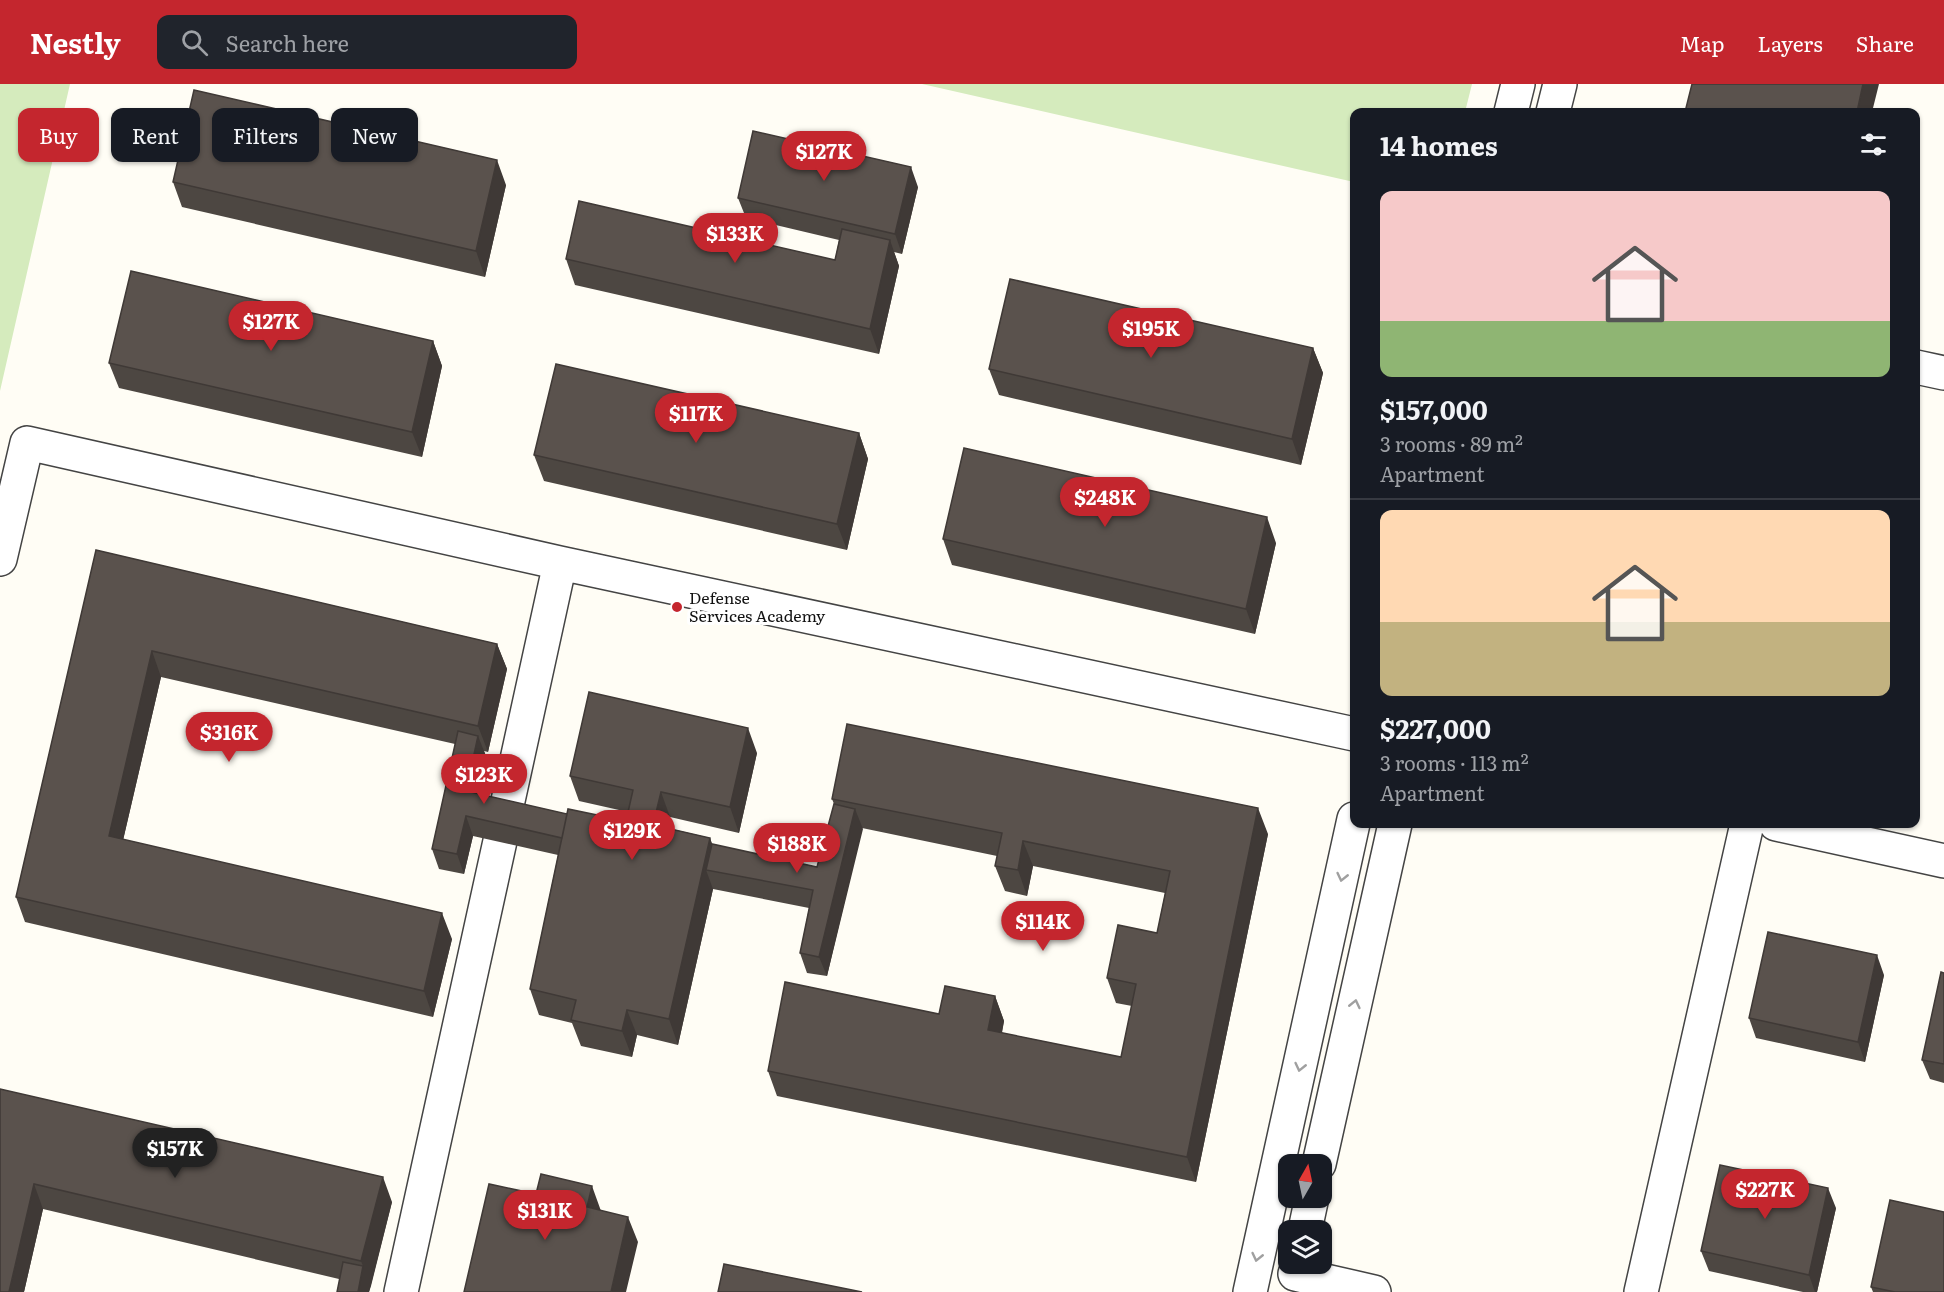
<!DOCTYPE html>
<html lang="en">
<head>
<meta charset="utf-8">
<style>
  :root { --surface:#171b24; --page:#20242c; --text:#f1f3f6; --muted:#9ea1a6; --line:#363941; --accent:#c4262e }
  body { margin:0; font-family:Literata,serif; background:var(--page); color:var(--text); height:100vh; display:flex; flex-direction:column; font-size:22px; white-space:nowrap }
  * { box-sizing:border-box; margin:0 }
  p { font-size:20px; color:var(--muted) }
  .icon { flex:none; width:33px; height:33px; fill:none; stroke:currentColor; stroke-width:2; stroke-linecap:round; stroke-linejoin:round }
  .map { position:relative; flex:1; overflow:hidden }
  .drawer { position:absolute; left:1350px; top:24px; width:570px; height:720px; display:flex; flex-direction:column; background:var(--surface); border-radius:12px; box-shadow:0 2px 4px #0004 }
  .drawer>* { flex:none }
  .guide { position:absolute; left:18px; top:24px; width:570px; height:54px; display:flex; gap:12px }
  .needle { width:39px; rotate:9deg }
  .controls { position:absolute; left:1278px; top:1070px; display:grid; gap:12px }
  .controls a { display:grid; place-items:center; width:54px; height:54px; border-radius:12px; background:var(--surface); box-shadow:0 2px 4px #0004; font-size:30px }
  .price { position:absolute; translate:-50% -51px; padding:0 14px; border-radius:21px; background:var(--accent); color:#fff; font-size:20px; line-height:39px; filter:drop-shadow(0 2px 3px #0008) }
  .price::after { content:''; position:absolute; left:50%; top:36px; width:18px; height:14px; margin-left:-9px; background:inherit; clip-path:polygon(0 0,100% 0,50% 100%) }
  .price.active { background:#222; color:#fff }
  ul { padding:0; list-style:none }
  li { display:grid; align-content:center; gap:12px; height:318px; padding:0 30px }
  li+li { border-top:2px solid var(--line) }
  li span { display:grid; place-items:center; height:186px; border-radius:12px; color:#555 }
  li>.icon { margin-inline-start:auto }
  span .icon { width:108px; height:108px; fill:#fffc; stroke-width:1 }
  li b { font-size:26px }
  h2 { display:flex; justify-content:space-between; align-items:center; height:72px; padding:0 30px; font-size:26px }
  .tag { padding:0 21px; border-radius:12px; background:var(--surface); box-shadow:0 2px 4px #0004; font-size:21px; line-height:54px }
  .tag.active { background:var(--accent); color:#fff }
  header { display:flex; align-items:center; gap:36px; box-sizing:border-box; height:84px; padding:0 30px; background:var(--accent); color:#fff }
  header strong { font-size:28px }
  nav { display:flex; gap:33px; margin-inline-start:auto; font-size:21px }
  .search { width:420px; height:54px; background:var(--page); display:flex; align-items:center; gap:15px; box-sizing:border-box; padding:0 21px; border-radius:12px; color:var(--muted); font-size:22px }
  .map>svg:first-child { display:block }
  .green { fill:#d5ebbd }
  .lines { fill:none; stroke-linecap:round; stroke-linejoin:round }
  .minor-casing { stroke:#444; stroke-width:36 }
  .minor { stroke:#fff; stroke-width:33 }
  .wall { fill:#4d4742 }
  .shaded-wall { fill:#3f3936 }
  .building { fill:#5a524d; stroke:#3f3936; stroke-width:1.5 }
  .oneway { stroke:#a0a0a0 }
  .poi-dot { fill:#c4262e; stroke:#fff; stroke-width:2 }
  .labels { text-anchor:middle; stroke-width:6; stroke-linejoin:round; paint-order:stroke }
  .poi-label { font-size:16px; fill:#111; stroke:#fff; text-anchor:start }
</style>
</head>
<body>
<header>
<strong>Nestly</strong>
<div class="search"><svg class="icon" aria-label="search" viewBox="0 0 24 24"><circle cx="10" cy="10" r="6"/><path d="M15 15l6 6"/></svg>Search here</div>
<nav><a>Map</a><a>Layers</a><a>Share</a></nav>
</header>
<div class="map">
<svg width="1944" height="1208" viewBox="0 0 1944 1208">
  <rect width="100%" height="100%" fill="#fffdf5"/>
  <path class="green" d="M0 0H70L0 307Z
    M922 0H1472L1465 28H1354V98Z"/>
  <g class="lines">
    <defs>
      <path id="minor" d="M1511 28 1518 0
        M1553 28 1560 0
        M1916 283 1944 289
        M0 475 27 359 560 479 1354 650
        M504 735 560 479
        M1776 740 1944 777
        M1319 1080 1395 740
        M1305 1146 1312 1113
        M1295 1190 1374 1208
        M401 1208 500 757
        M1250 1208 1354 735
        M1641 1208 1747 740"/>
    </defs>
    <use href="#minor" class="minor-casing"/>
    <use href="#minor" class="minor"/>
  </g>
  <path class="wall" d="M173 98 506 101 485 193 182 123Z
    M918 103 902 170 894 168 899 182 879 270 575 201 566 175 835 176 839 156 746 134 738 114Z
    M433 257 442 282 422 373 119 304 109 279Z
    M1313 264 1323 289 1301 381 999 311 989 285Z
    M859 349 868 375 847 466 544 397 534 371Z
    M943 455 1276 459 1255 550 952 481Z
    M96 466 497 560 507 585 488 668 484 667 486 672 477 710 567 730 626 737 628 728 579 717 570 692 757 669 739 749 670 733 668 744 710 754 712 760 817 783 834 720 832 715 1268 750 1196 1098 777 1012 768 987 995 912 1004 937 1002 949 1121 973 1132 922 1116 919 1107 894 1157 849 1165 809 1033 782 1027 812 1005 807 995 782 997 772 862 744 827 892 807 889 800 869 809 824 713 805 678 961 637 951 632 973 581 962 572 939 539 931 530 905 558 771 473 752 464 790 439 785 432 765 455 660 161 593 123 756 452 855 433 933 25 838 16 813Z
    M1944 889V999L1930 995 1922 976Z
    M1884 891 1865 978 1756 954 1749 934Z
    M0 1005 392 1118 369 1208 339 1195 43 1125 24 1208Z
    M1836 1124 1817 1208H1803L1709 1187 1701 1167Z
    M1871 1203 1944 1208H1873Z"/>
  <path class="shaded-wall" d="M1863 0H1879L1872 28H1857Z
    M497 76 506 101 485 193 476 167Z
    M911 83 918 103 902 170 895 150Z
    M890 156 899 182 879 270 870 245Z
    M433 257 442 282 422 373 412 348Z
    M1313 264 1323 289 1301 381 1292 355Z
    M859 349 868 375 847 466 837 440Z
    M1267 433 1276 459 1255 550 1246 525Z
    M497 560 507 585 488 668 478 642Z
    M152 567 161 593 118 778 109 752Z
    M748 644 757 669 739 749 730 723Z
    M478 652 486 672 473 727 466 707Z
    M661 708 670 733 663 767 653 741Z
    M1258 724 1268 750 1196 1098 1187 1073Z
    M855 725 863 745 827 892 819 873Z
    M466 732 473 752 464 790 457 770Z
    M710 754 719 780 706 786 713 805 678 961 669 935Z
    M1023 757 1033 782 1027 812 1018 786Z
    M442 829 452 855 433 933 424 907Z
    M1877 871 1884 891 1865 978 1858 958Z
    M995 912 1004 937 997 972 988 946Z
    M627 926 637 951 632 973 622 947Z
    M383 1093 392 1118 371 1202 361 1177Z
    M34 1100 43 1125 24 1208H9Z
    M592 1102 601 1127 587 1123Z
    M1828 1104 1836 1124 1817 1208H1815L1809 1191Z
    M628 1133 638 1158 626 1208H611Z
    M363 1182 371 1202 369 1208H358Z"/>
  <path class="building" d="M1692 0H1863L1857 28H1685Z
    M194 6 497 76 476 167 173 98Z
    M753 47 911 83 895 150 738 114Z
    M579 117 835 176 842 145 890 156 870 245 566 175Z
    M131 187 433 257 412 348 109 279Z
    M1010 195 1313 264 1292 355 989 285Z
    M556 280 859 349 837 440 534 371Z
    M964 364 1267 433 1246 525 943 455Z
    M96 466 497 560 478 642 152 567 109 752 442 829 424 907 16 813Z
    M589 608 748 644 730 723 661 708 653 741 710 754 669 935 627 926 622 947 571 936 576 916 530 905 568 725 626 737 633 706 570 692Z
    M847 640 1258 724 1187 1073 768 987 785 898 939 930 945 902 995 912 988 946 1121 973 1136 900 1107 894 1118 841 1157 849 1170 787 1023 757 1018 786 995 782 1002 749 832 715Z
    M458 647 478 652 466 707 567 730 562 754 466 732 457 770 432 765Z
    M834 720 855 725 819 873 800 869 813 806 706 786 712 760 817 783Z
    M1768 848 1877 871 1858 958 1749 934Z
    M1941 888 1944 889V980L1922 976Z
    M0 1005 383 1093 361 1177 34 1100 9 1208H0Z
    M1720 1081 1828 1104 1809 1191 1701 1167Z
    M541 1090 592 1102 587 1123 628 1133 611 1208H464L489 1100 536 1110Z
    M1890 1116 1944 1128V1208H1895L1871 1203Z
    M343 1178 363 1182 358 1208H337Z
    M724 1180 862 1208H718Z"/>
  <defs><path id="oneway-chevron" d="M-2-3.5L2.5 0L-2 3.5" fill="none" stroke-width="1.6" stroke-linecap="round" stroke-linejoin="round" transform="scale(1.5)"/></defs>
  <g class="oneway">
    <use href="#oneway-chevron" transform="translate(1342 793) rotate(103)"/>
    <use href="#oneway-chevron" transform="translate(1355 920) rotate(-77)"/>
    <use href="#oneway-chevron" transform="translate(1300 983) rotate(103)"/>
    <use href="#oneway-chevron" transform="translate(1257 1173) rotate(103)"/>
  </g>
  <circle class="poi-dot" cx="677" cy="523" r="6"/>
  <g class="labels">
    <g class="poi-label">
      <text x="689" y="520">Defense<tspan x="689" dy="18">Services Academy</tspan></text>
    </g>
  </g>
</svg>
<div class="controls">
<a><svg class="needle" viewBox="-14 -14 28 28"><path d="M0-13l5 13h-10z" fill="#e53935"/><path d="M0 13l5-13h-10z" fill="#9ea1a6"/></svg></a>
<a><svg class="icon" aria-label="layers" viewBox="0 0 24 24"><path d="M12 4l9 5-9 5-9-5zM3 14l9 5 9-5"/></svg></a>
</div>
<b class="price" style="left:824px;top:98px">$127K</b>
<b class="price" style="left:735px;top:180px">$133K</b>
<b class="price" style="left:271px;top:268px">$127K</b>
<b class="price" style="left:1151px;top:275px">$195K</b>
<b class="price" style="left:696px;top:360px">$117K</b>
<b class="price" style="left:1105px;top:444px">$248K</b>
<b class="price" style="left:229px;top:679px">$316K</b>
<b class="price" style="left:484px;top:721px">$123K</b>
<b class="price" style="left:632px;top:777px">$129K</b>
<b class="price" style="left:797px;top:790px">$188K</b>
<b class="price" style="left:1043px;top:868px">$114K</b>
<b class="price active" style="left:175px;top:1095px">$157K</b>
<b class="price" style="left:1765px;top:1136px">$227K</b>
<b class="price" style="left:545px;top:1157px">$131K</b>
<div class="guide">
<a class="tag active">Buy</a>
<a class="tag">Rent</a>
<a class="tag">Filters</a>
<a class="tag">New</a>
</div>
<section class="drawer">
<h2>14 homes<svg class="icon" aria-label="filters" viewBox="0 0 24 24"><path d="M4 7h16M4 17h16"/><circle cx="9" cy="7" r="2"/><circle cx="15" cy="17" r="2"/></svg></h2>
<ul>
<li><span style="background:linear-gradient(#f6c9c9 70%,#8fb573 0)"><svg class="icon" aria-label="home" viewBox="0 0 24 24"><path d="M3 11l9-7 9 7M6 9v11h12V9"/></svg></span><div><b>$157,000</b><p>3 rooms · 89 m²</p><p>Apartment</p></div></li>
<li><span style="background:linear-gradient(#ffd9b3 60%,#c2b280 0)"><svg class="icon" aria-label="home" viewBox="0 0 24 24"><path d="M3 11l9-7 9 7M6 9v11h12V9"/></svg></span><div><b>$227,000</b><p>3 rooms · 113 m²</p><p>Apartment</p></div></li>
</ul>
</section>
</div>
</body>
</html>
